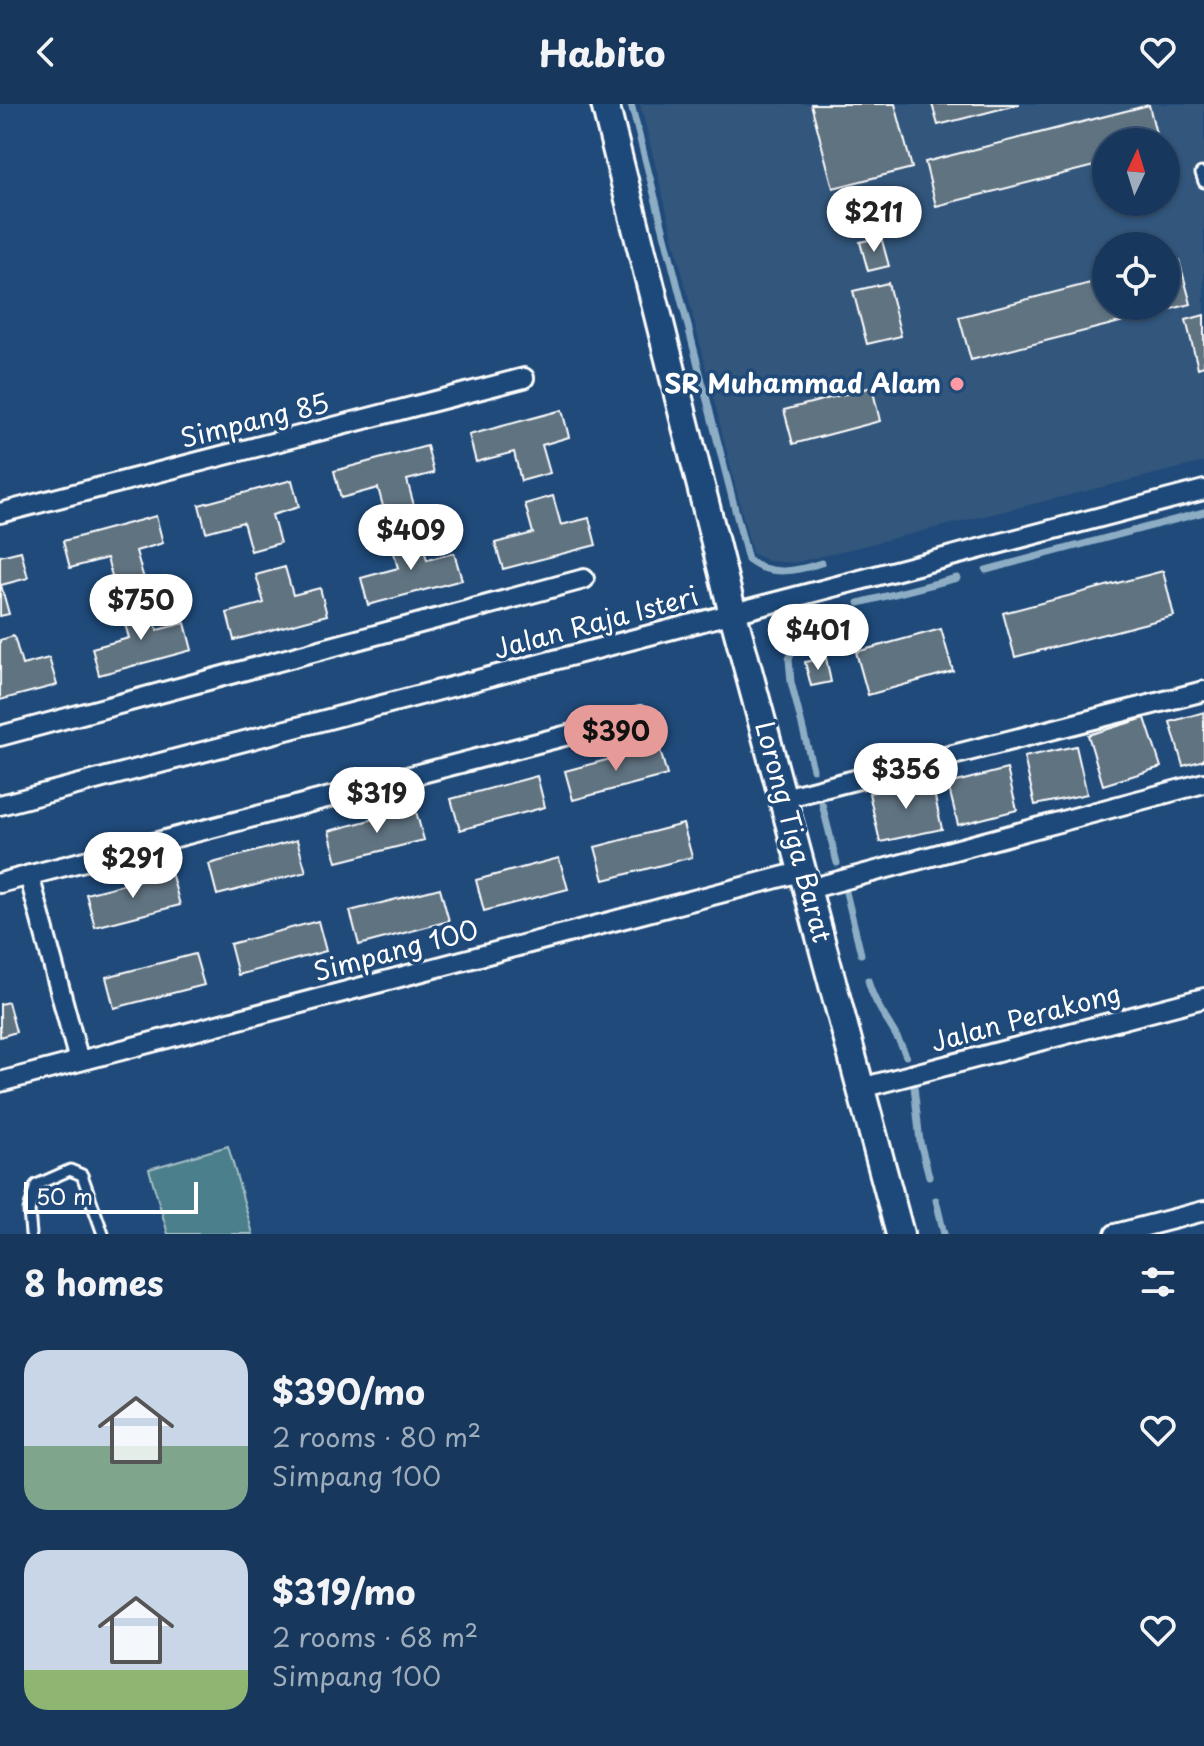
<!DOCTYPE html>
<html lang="en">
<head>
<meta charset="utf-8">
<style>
  :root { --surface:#17385c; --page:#244365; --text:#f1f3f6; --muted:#9eacbb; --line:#365272; --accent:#e69b98 }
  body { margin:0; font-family:"Playpen Sans",sans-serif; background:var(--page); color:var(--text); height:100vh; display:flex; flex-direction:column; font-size:30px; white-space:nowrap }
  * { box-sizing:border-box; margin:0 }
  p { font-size:26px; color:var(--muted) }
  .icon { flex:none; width:44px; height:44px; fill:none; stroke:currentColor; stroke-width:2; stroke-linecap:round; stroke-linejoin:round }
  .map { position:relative; height:1130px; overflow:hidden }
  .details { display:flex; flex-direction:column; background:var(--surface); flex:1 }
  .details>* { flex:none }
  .needle { width:52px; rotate:4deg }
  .tools { position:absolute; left:1092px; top:24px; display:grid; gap:16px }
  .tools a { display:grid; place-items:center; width:88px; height:88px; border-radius:50%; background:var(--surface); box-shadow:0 2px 6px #0004,0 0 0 2px var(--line); font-size:40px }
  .scale { position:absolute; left:24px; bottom:20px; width:174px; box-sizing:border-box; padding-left:8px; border:4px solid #fff; border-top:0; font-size:22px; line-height:28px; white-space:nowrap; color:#fff; -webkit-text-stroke:6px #1f4a7a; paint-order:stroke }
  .price { position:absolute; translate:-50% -68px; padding:0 18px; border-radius:28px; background:#fff; color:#222; font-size:26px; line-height:52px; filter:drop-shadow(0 2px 4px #0008) }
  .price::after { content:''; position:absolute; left:50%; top:48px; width:24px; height:18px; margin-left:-12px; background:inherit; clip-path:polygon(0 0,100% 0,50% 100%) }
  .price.active { background:var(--accent); color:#111 }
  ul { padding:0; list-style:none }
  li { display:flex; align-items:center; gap:24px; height:200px; padding:0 24px }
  li span { display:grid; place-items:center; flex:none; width:224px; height:160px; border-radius:24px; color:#555 }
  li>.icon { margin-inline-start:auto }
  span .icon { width:96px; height:96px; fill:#fffc; stroke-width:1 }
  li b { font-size:34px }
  h2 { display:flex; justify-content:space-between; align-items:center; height:96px; padding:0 24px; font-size:34px }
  header { display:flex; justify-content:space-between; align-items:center; height:104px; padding:0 24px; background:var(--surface); font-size:36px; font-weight:700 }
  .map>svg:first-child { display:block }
  .built { fill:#32567c; fill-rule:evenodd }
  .green { fill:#4c7f8b; stroke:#a6bfc5; stroke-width:2 }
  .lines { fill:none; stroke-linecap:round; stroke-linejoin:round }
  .stream { stroke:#8dadc4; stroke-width:7 }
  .building { fill:#607381; stroke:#fff; stroke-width:2 }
  .service-casing { stroke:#fff; stroke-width:15 }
  .minor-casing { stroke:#fff; stroke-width:24 }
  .secondary-casing { stroke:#fff; stroke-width:32 }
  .service { stroke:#1f4a7a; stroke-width:9 }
  .minor { stroke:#1f4a7a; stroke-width:18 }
  .secondary { stroke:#1f4a7a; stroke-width:26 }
  .poi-dot { fill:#ff9aa2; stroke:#1f4a7a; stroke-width:3 }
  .labels { text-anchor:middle; stroke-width:7; stroke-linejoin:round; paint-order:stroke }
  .poi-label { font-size:26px; font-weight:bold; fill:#fff; stroke:#1f4a7a; text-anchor:end }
  .street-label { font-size:26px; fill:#fff; stroke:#1f4a7a }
</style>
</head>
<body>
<header><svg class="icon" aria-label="back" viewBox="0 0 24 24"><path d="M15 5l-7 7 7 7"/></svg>Habito<svg class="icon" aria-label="heart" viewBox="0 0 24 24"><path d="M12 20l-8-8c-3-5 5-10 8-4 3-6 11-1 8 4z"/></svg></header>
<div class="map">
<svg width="1204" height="1130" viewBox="0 0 1204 1130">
  <rect width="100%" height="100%" fill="#1f4a7a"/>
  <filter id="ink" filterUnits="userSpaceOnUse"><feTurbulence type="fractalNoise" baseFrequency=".0125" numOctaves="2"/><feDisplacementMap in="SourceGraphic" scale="16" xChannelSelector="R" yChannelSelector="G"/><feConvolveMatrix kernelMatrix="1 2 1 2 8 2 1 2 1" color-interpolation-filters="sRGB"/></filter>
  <g filter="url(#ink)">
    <path class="built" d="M640 0H1204V358L794 459 768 457 752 449ZM1106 38H1166V98H1106ZM1106 142H1166V202H1106Z"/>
    <path class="green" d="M228 1042 253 1130H168L149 1065Z"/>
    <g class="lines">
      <path class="stream" d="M631 0 748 456C770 473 798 467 821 459
        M986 466 1204 408
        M859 499 957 474
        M813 665 791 578 789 555 794 544 824 512 835 506
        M822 700 837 759
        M846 788 861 850
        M868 876C875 905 896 925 906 952
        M914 982 920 1038 929 1072
        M936 1096 944 1130"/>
    </g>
    <path class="building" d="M811 0H895L912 64 833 84Z
      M932 0H1020L938 21Z
      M1149 1 1158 38H1106V59L936 102 925 58Z
      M881 133 889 162 868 167 860 138Z
      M1179 156 1191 200 971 256 959 213 1106 175V202H1166V160Z
      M888 179 901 232 867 240 853 187Z
      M1204 211V262L1198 264 1186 216Z
      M872 283 880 317 793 340 784 306Z
      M562 306 569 333 542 341 550 369 521 377 514 348 476 358 469 331Z
      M427 342 434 369 407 376 415 405 386 413 378 384 341 394 334 367Z
      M292 376 299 403 272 411 280 439 251 447 243 418 206 428 199 401Z
      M553 392 561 421 589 414 596 441 503 465 495 439 533 429 525 400Z
      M156 412 163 439 136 447 144 475 115 483 107 454 70 464 63 437Z
      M419 428 427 456 454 449 462 476 368 501 361 474 398 464 390 435Z
      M21 447 28 474 1 481 9 510 0 512V452Z
      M285 463 293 491 320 484 327 511 234 536 227 509 264 499 256 471Z
      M1163 467 1174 512 1015 553 1003 509Z
      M149 498 157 526 185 519 192 546 99 571 92 544 129 534 121 506Z
      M941 525 953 567 868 591 856 548Z
      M14 532 22 561 49 554 57 581 0 596V536Z
      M826 554 831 578 811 582 805 558Z
      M1204 608V656L1183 662 1170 618Z
      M1145 614 1161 663 1103 681 1088 631Z
      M659 642 667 671 573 696 565 667Z
      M1076 642 1087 690 1035 701 1024 653Z
      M1007 665 1017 706 958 721 948 680Z
      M537 672 545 703 460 726 451 695Z
      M931 675 942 725 880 738 869 689Z
      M415 704 424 736 337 758 329 727Z
      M683 720 692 753 604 776 595 743Z
      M297 736 306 768 217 791 209 760Z
      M559 754 568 785 484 807 476 776Z
      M171 768 180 801 95 823 86 790Z
      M440 784 449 817 359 841 350 807Z
      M318 817 326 847 238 871 230 840Z
      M195 850 204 881 114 904 106 873Z
      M8 898 16 928 0 933V900Z"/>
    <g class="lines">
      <defs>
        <path id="service" d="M1201 69 1204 78
          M31 1130 29 1107 36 1081 70 1066 82 1071 103 1130"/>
        <path id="minor" d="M0 409 524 274
          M0 632 584 475
          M784 694 1204 587
          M0 701 1204 386
          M29 771 79 957
          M0 779 641 612
          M809 785 1204 679
          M0 978 804 767
          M861 984 1204 894
          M1115 1130 1204 1107"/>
        <path id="secondary" d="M605 0 733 510 900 1130"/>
      </defs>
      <use href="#service" class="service-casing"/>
      <use href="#minor" class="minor-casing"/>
      <use href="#secondary" class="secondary-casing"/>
      <use href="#service" class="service"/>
      <use href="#minor" class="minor"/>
      <use href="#secondary" class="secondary"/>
    </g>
  </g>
  <circle class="poi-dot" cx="957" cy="280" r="8"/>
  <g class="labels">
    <g class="poi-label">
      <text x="941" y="289">SR Muhammad Alam</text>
    </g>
    <g class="street-label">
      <text transform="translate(255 317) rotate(-14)" y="9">Simpang 85</text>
      <text transform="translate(596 519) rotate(-15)" y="9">Jalan Raja Isteri</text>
      <text transform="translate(793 728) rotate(75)" y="9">Lorong Tiga Barat</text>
      <text transform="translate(396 847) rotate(-15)" y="9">Simpang 100</text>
      <text transform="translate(1026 914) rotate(-15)" y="9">Jalan Perakong</text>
    </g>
  </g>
</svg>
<div class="tools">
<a><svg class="needle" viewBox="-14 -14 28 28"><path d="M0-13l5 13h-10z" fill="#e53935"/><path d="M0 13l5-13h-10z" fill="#9eacbb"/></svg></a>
<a><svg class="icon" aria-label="locate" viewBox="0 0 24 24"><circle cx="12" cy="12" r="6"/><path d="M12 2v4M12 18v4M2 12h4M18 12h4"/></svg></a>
</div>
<div class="scale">50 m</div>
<b class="price" style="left:874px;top:150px">$211</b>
<b class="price" style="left:411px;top:468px">$409</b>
<b class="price" style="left:141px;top:538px">$750</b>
<b class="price" style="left:818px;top:568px">$401</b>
<b class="price active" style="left:616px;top:669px">$390</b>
<b class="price" style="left:906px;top:707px">$356</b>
<b class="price" style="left:377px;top:731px">$319</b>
<b class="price" style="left:133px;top:796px">$291</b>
</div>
<section class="details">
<h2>8 homes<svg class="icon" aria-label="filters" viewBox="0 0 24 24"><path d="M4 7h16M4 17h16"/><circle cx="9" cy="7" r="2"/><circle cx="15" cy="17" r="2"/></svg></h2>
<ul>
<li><span style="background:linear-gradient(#c9d6e8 60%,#7fa58c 0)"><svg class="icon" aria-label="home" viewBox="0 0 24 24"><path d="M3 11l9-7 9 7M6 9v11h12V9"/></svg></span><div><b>$390/mo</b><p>2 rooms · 80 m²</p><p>Simpang 100</p></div><svg class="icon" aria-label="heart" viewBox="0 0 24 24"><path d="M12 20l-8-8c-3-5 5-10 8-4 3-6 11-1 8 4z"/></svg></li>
<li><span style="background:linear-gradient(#c9d6e8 75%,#8fb573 0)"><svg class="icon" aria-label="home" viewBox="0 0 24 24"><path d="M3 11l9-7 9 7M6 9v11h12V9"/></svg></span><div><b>$319/mo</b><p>2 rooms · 68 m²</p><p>Simpang 100</p></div><svg class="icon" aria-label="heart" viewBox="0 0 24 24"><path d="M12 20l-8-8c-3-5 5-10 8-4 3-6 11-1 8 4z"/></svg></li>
</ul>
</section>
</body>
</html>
